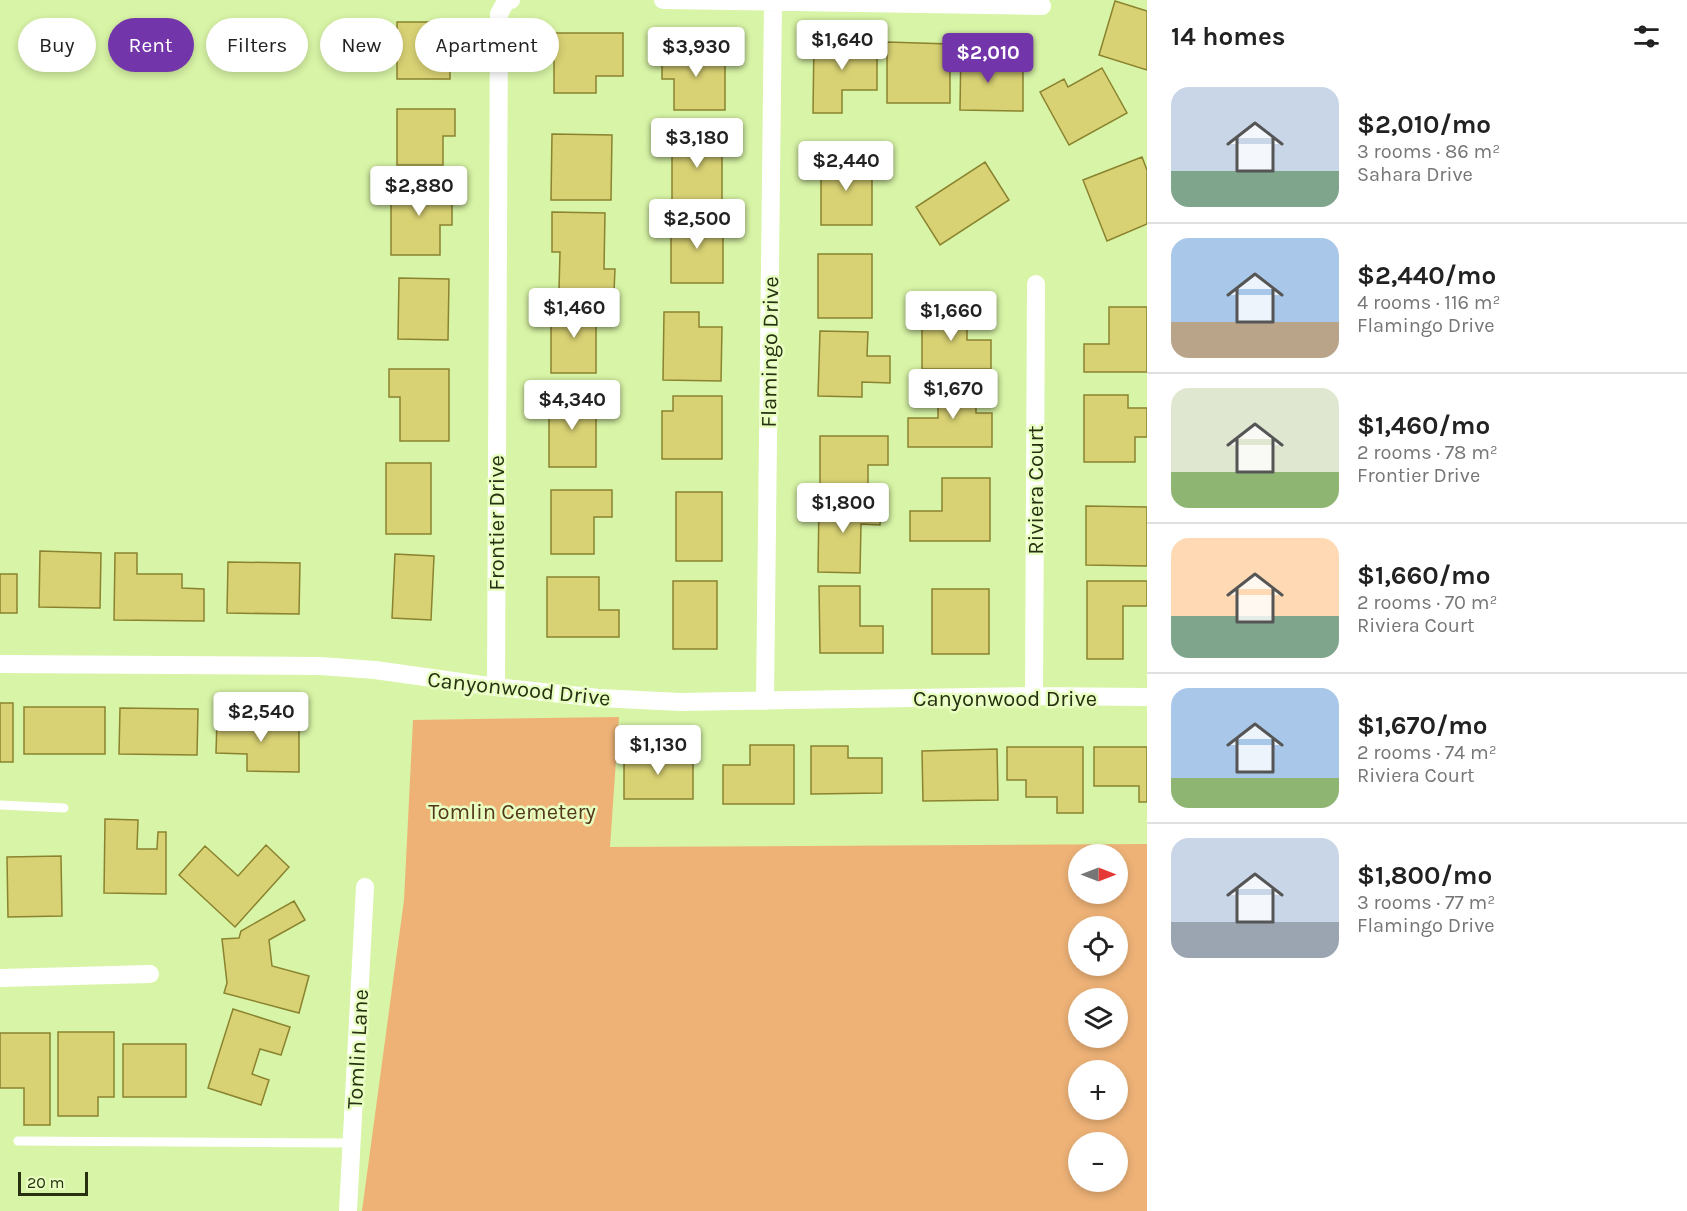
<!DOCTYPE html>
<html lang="en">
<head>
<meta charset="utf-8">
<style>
  :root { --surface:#fff; --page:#f6f6f6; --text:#222; --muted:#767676; --line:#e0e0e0; --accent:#7235aa }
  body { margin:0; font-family:Karla,sans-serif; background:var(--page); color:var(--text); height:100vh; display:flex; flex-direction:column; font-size:22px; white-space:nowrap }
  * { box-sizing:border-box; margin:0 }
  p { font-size:20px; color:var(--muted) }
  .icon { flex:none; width:33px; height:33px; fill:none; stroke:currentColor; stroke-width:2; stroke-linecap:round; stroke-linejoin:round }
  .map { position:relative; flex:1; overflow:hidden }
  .details { display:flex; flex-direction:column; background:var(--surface); width:540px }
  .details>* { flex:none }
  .guide { position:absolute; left:18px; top:18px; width:570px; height:54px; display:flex; gap:12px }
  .needle { width:39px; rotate:90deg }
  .buttons { position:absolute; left:1068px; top:844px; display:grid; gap:12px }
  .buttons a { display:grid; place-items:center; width:60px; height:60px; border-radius:50%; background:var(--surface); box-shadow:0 3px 9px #0003; font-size:30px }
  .scale { position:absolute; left:18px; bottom:15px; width:70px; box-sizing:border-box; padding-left:6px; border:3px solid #273112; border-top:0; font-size:16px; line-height:21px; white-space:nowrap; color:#273112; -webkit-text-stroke:4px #e8ffc1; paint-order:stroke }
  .price { position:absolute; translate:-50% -51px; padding:0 14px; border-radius:6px; background:#fff; color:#222; font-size:20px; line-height:39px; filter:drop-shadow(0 2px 3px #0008) }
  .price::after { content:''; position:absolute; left:50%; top:36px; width:18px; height:14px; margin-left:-9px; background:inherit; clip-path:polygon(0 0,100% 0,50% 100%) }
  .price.selected { background:var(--accent); color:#fff }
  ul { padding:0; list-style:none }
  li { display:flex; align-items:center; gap:18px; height:150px; padding:0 24px }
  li+li { border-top:2px solid var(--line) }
  li span { display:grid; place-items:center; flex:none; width:168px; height:120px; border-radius:18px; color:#555 }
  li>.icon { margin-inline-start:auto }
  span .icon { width:72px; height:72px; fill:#fffc; stroke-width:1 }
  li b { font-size:26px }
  h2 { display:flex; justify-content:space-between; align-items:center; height:72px; padding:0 24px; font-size:26px }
  .tag { padding:0 21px; border-radius:27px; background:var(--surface); box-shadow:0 3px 9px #0003; font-size:21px; line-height:54px }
  .tag.selected { background:var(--accent); color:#fff }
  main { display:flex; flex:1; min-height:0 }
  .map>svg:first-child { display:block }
  .green { fill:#eeb277; fill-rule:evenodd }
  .building { fill:#d9d274; stroke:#8a832f; stroke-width:1.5 }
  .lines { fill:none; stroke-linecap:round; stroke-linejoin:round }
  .service { stroke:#fff; stroke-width:9 }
  .minor { stroke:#fff; stroke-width:18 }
  .labels { text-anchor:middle; stroke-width:5; stroke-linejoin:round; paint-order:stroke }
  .street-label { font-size:22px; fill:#273112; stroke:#e8ffc1 }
  .park-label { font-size:22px; fill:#54381b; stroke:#e8ffc1 }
</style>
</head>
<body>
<main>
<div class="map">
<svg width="1147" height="1211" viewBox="0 0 1147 1211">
  <rect width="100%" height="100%" fill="#d8f4a6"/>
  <path class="green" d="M619 717 610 847 1147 844V1211H362L404 900 413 720ZM1078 855H1118V894H1078ZM1078 927H1118V966H1078ZM1078 999H1118V1038H1078ZM1078 1071H1118V1110H1078ZM1078 1143H1118V1182H1078Z"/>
  <path class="building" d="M1115 1 1147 11V70L1099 55Z
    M397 22H450V79H397Z
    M554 33H623V76H596V93H554Z
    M814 39H877V90H842V113H813Z
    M887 42 950 44V103H887Z
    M961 43 983 44V68H1023V111L960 110Z
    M662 50H725V110H674V79H662Z
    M1102 68 1127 113 1069 145 1040 92 1064 79 1068 87Z
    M397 109H455V136H443V165H397Z
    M552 134 612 135 611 200H551Z
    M672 136H722V202H672Z
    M1142 157 1147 170V224L1107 241 1083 180Z
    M821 159H872V225H821Z
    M985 162 1009 200 940 245 916 207Z
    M391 183H452V225H440V255H391Z
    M552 212 605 213 604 269H615L614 291 559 290 560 252H552Z
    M671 216 723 217V283H671Z
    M818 254H872V318H818Z
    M399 278 449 279 448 340 398 339Z
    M551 306H596V373H551Z
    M1109 307H1147V372H1084V344H1109Z
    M922 308H967V340H991V369H922Z
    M664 312H699V327H722L721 381 663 380Z
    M820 331 868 332 867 356H890V383L862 382V397L818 396Z
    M389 369H449V441H400V397H389Z
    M938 381H976V413H992V447H908V418H938Z
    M549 395H596V467H549Z
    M1084 395H1128V408H1147V437H1135V462H1084Z
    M673 396H722V459H662V411H673Z
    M820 436H888V465H868V491H820Z
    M386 463H431V534H386Z
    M942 478H990V541H910V511H942Z
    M551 490H612V517H594V554H551Z
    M676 492H722V561H676Z
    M819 502 881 503 880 525 861 524 860 573 818 572Z
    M1086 506 1147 507V566L1086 565Z
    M40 551 101 553 100 608 39 607Z
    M115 553H137V574H182V588L204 589V621L114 620Z
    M395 554 434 556 431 620 392 618Z
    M228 562 300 563 299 614 227 613Z
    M0 574H17V613H0Z
    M547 577H599V610H619V637H547Z
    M673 581H717V649H673Z
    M1087 581H1147V606H1123V659H1087Z
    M819 586H860V626H883V653H820Z
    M932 589H989V654H932Z
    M0 703H13V762H0Z
    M24 707H105V754H24Z
    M120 708 198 709 197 755 119 754Z
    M217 719 299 720V772L247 771V754L216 753Z
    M750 745H794V804H723V765H750Z
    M811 746H848V758H882V793L811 794Z
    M1007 747H1083V813H1057V797H1026V780H1007Z
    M1094 747H1147V802H1139V786H1094Z
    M997 749 998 800 923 801 922 751Z
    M624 752H693V799H624Z
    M105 819 138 820 137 849H157L158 832H166V894L104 893Z
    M266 845 289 867 235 927 179 875 205 846 238 876Z
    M61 856 62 916 8 917 7 857Z
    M294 901 305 920 269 940 272 966 309 976 299 1013 224 993 227 983 222 939 239 938 241 931Z
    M233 1009 290 1027 281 1055 260 1049 252 1074 269 1080 261 1105 208 1088Z
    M58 1032H114V1097H98V1116H58Z
    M0 1033H50V1125H24V1088H0Z
    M123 1044H186V1097H123Z"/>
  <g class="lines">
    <path class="service" d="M0 805 64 808
      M18 1141 352 1143"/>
    <path class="minor" d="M663 0 1042 6
      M0 664 320 666 375 670 496 687 599 698 680 702 1034 696 1147 697
      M496 687 499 14 506 1 511 0
      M1034 696 1036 284
      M765 701 773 3
      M0 978 150 974
      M348 1211 365 887"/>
  </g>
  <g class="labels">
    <g class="street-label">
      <text transform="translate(769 352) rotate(-89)" y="8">Flamingo Drive</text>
      <text transform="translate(1035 490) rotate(-90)" y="8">Riviera Court</text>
      <text transform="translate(496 523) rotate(-90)" y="8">Frontier Drive</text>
      <text transform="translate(519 688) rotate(6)" y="8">Canyonwood Drive</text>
      <text x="1005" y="706">Canyonwood Drive</text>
      <text transform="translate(357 1049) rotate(-87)" y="8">Tomlin Lane</text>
    </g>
    <g class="park-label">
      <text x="512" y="819">Tomlin Cemetery</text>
    </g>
  </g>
</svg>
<div class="buttons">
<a><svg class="needle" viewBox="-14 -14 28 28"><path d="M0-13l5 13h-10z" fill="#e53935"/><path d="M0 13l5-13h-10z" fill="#767676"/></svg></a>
<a><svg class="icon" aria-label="locate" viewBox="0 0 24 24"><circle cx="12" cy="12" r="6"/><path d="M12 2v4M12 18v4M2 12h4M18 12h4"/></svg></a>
<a><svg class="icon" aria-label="layers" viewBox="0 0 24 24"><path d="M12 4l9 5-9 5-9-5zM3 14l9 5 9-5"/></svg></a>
<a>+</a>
<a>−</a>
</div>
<div class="scale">20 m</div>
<b class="price" style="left:842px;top:71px">$1,640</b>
<b class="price" style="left:696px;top:78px">$3,930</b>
<b class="price selected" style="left:988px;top:84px">$2,010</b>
<b class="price" style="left:697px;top:169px">$3,180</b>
<b class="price" style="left:846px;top:192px">$2,440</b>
<b class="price" style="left:419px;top:217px">$2,880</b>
<b class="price" style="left:697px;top:250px">$2,500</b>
<b class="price" style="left:574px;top:339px">$1,460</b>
<b class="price" style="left:951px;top:342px">$1,660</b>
<b class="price" style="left:953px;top:420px">$1,670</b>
<b class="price" style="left:572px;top:431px">$4,340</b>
<b class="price" style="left:843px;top:534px">$1,800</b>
<b class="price" style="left:261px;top:743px">$2,540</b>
<b class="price" style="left:658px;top:776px">$1,130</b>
<div class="guide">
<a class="tag">Buy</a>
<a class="tag selected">Rent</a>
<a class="tag">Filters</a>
<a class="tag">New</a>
<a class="tag">Apartment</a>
</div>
</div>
<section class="details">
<h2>14 homes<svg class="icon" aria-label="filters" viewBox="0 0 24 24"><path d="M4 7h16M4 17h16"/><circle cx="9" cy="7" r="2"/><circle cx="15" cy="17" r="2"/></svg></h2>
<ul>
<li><span style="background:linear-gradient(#c9d6e8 70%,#7fa58c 0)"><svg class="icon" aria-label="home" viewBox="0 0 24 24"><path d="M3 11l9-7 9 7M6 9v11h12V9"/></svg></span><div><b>$2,010/mo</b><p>3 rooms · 86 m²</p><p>Sahara Drive</p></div></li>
<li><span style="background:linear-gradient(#a9c7e8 70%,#b9a48a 0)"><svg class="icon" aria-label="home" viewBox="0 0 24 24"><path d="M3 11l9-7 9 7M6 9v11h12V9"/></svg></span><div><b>$2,440/mo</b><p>4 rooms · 116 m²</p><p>Flamingo Drive</p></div></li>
<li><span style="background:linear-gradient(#dfe7d0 70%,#8fb573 0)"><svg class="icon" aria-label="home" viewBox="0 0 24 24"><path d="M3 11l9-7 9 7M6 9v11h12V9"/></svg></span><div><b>$1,460/mo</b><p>2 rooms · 78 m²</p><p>Frontier Drive</p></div></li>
<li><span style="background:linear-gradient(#ffd9b3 65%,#7fa58c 0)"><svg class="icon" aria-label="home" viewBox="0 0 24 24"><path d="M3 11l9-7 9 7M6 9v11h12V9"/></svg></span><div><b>$1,660/mo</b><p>2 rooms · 70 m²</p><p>Riviera Court</p></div></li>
<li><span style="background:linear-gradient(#a9c7e8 75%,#8fb573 0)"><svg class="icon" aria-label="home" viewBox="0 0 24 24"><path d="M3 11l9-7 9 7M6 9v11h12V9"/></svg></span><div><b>$1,670/mo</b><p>2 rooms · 74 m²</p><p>Riviera Court</p></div></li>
<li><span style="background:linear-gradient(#c9d6e8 70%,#9aa5b1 0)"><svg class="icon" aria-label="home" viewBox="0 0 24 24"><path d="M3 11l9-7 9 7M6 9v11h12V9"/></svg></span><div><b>$1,800/mo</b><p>3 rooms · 77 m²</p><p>Flamingo Drive</p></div></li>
</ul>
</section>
</main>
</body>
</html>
